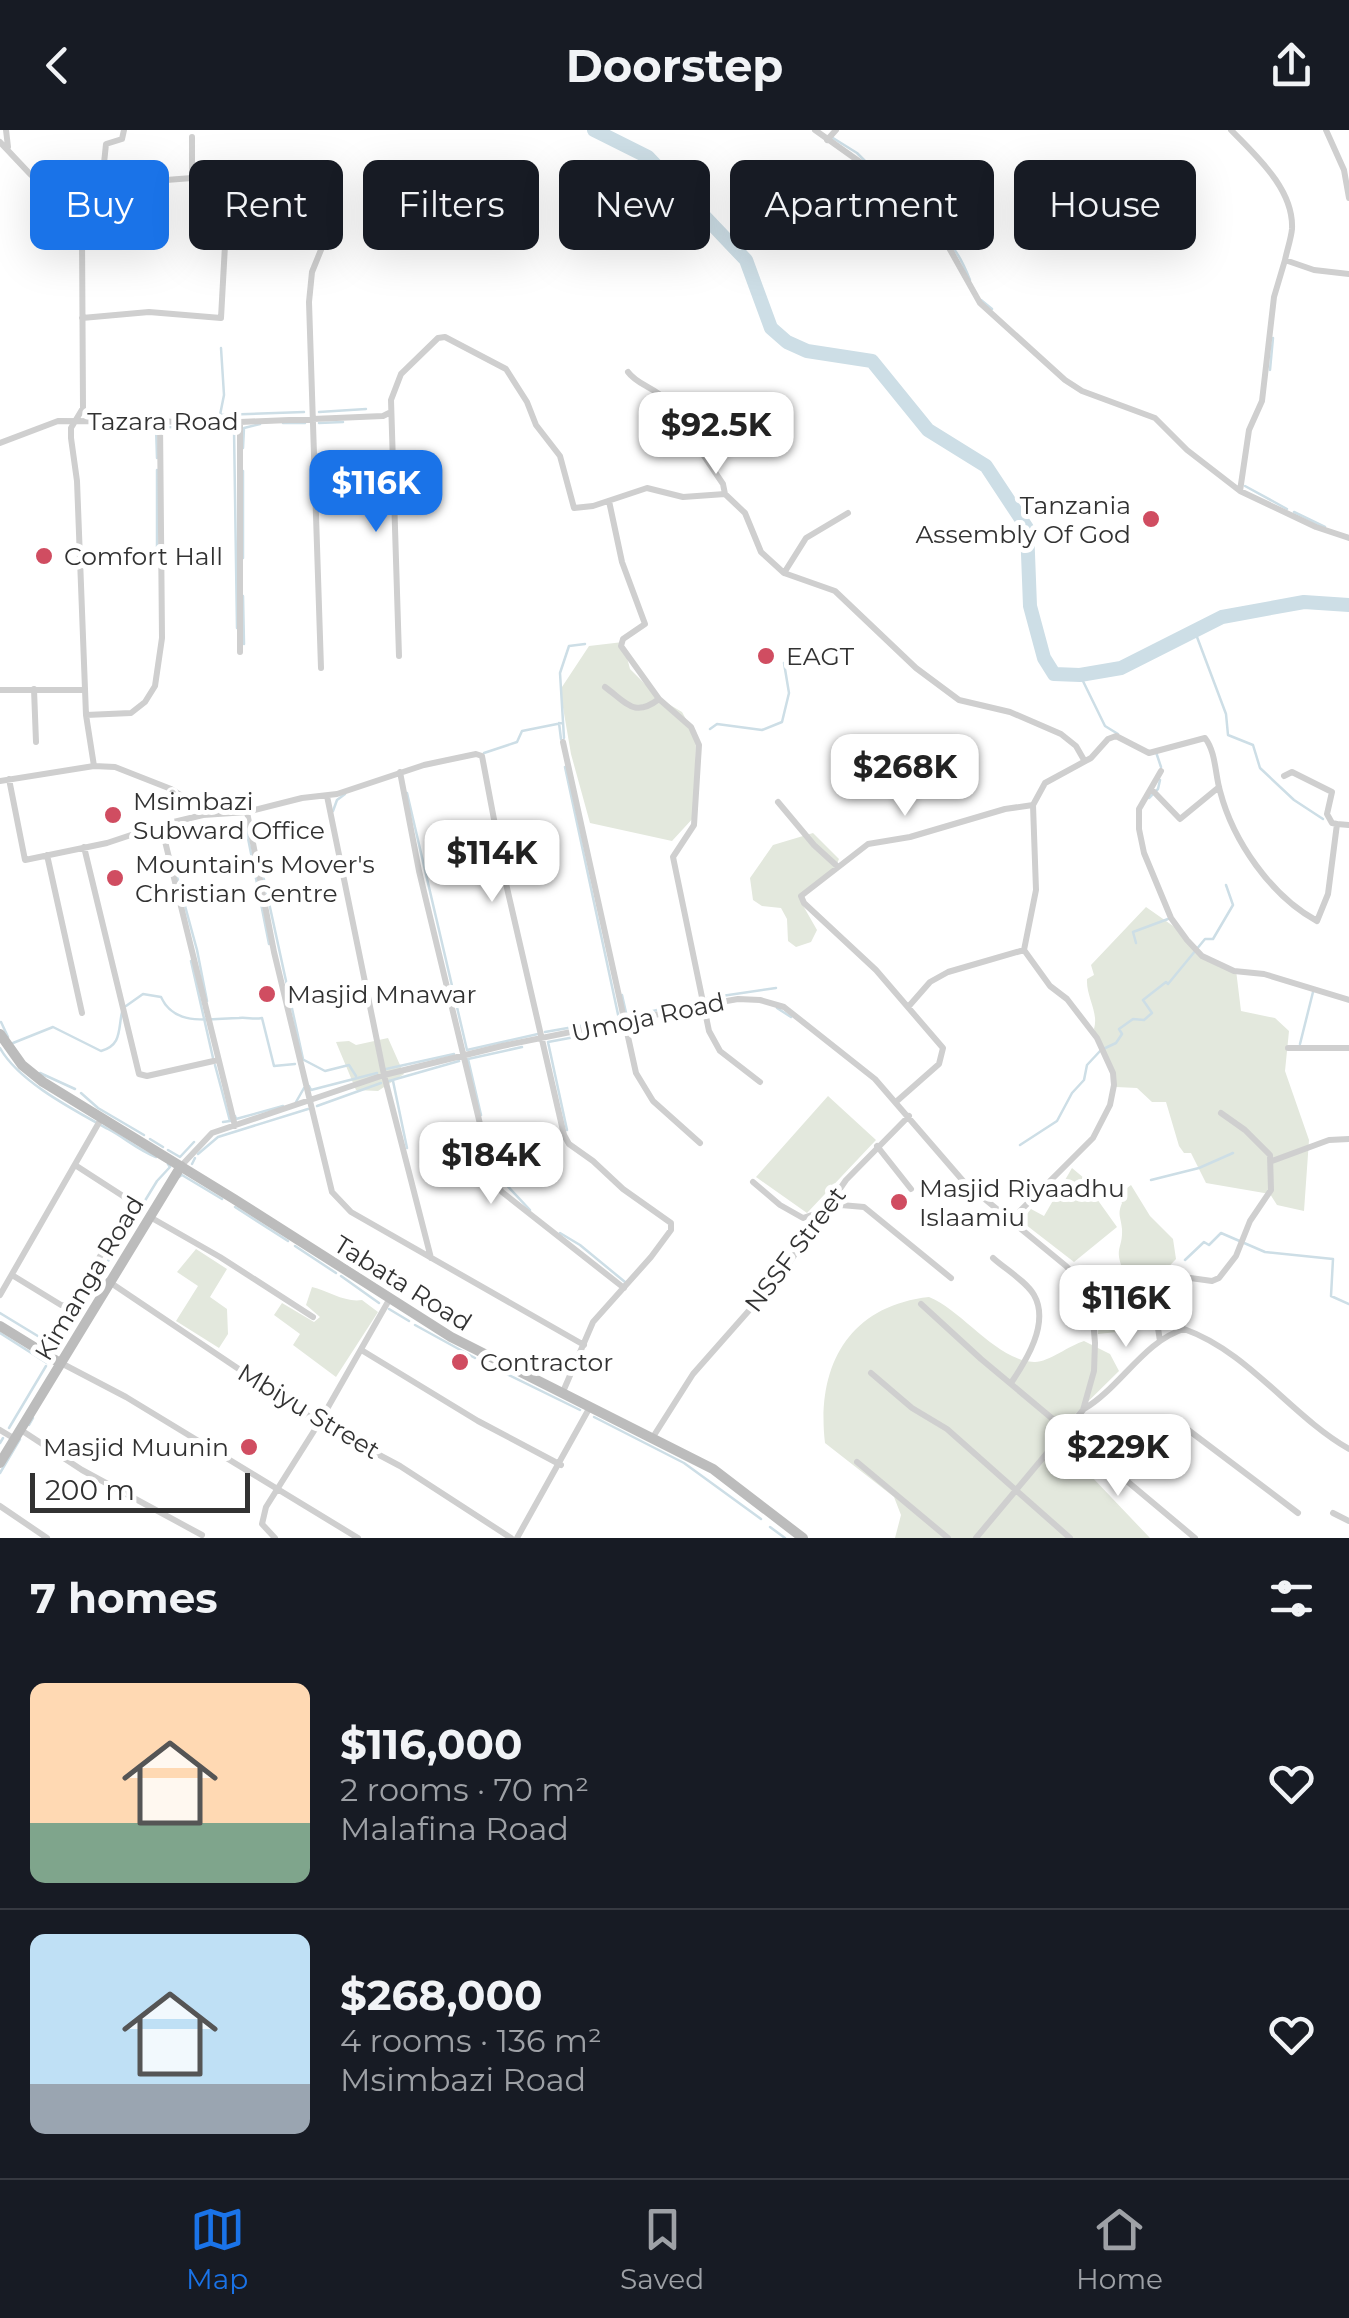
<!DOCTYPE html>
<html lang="en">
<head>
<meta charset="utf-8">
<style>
  :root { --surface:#171b24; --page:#20242c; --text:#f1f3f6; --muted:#9ea1a6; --line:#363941; --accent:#1a73e8 }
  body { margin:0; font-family:Montserrat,sans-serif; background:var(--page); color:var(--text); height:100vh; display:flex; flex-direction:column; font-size:38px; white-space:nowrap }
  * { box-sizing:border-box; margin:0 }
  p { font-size:32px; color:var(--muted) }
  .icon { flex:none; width:55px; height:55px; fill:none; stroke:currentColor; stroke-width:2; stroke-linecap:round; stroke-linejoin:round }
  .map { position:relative; height:1408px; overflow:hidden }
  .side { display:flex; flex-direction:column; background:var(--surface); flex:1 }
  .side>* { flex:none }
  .top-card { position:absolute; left:30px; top:30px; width:1290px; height:90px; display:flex; gap:20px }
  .scale { position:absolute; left:30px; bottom:25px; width:220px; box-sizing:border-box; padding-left:10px; border:5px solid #323232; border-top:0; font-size:28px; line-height:35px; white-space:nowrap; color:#323232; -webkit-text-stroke:8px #fff; paint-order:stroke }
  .price { position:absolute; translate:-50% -85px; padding:0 22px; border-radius:20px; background:#fff; color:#222; font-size:32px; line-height:65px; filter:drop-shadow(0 2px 5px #0008) }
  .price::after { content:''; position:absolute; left:50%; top:60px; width:30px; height:22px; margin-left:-15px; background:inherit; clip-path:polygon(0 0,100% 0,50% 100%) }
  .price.active { background:var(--accent); color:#fff }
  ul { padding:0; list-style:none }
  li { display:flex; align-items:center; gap:30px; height:250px; padding:0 30px }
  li+li { border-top:2px solid var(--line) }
  li span { display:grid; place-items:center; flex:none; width:280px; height:200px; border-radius:15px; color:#555 }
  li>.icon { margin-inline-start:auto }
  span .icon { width:120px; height:120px; fill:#fffc; stroke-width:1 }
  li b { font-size:42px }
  h2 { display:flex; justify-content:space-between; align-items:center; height:120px; padding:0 30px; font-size:42px }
  .tag { padding:0 35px; border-radius:15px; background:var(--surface); box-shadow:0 10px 40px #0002; font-size:35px; line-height:90px }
  .tag.active { background:var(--accent); color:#fff }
  header { display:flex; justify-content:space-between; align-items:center; height:130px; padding:0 30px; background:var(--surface); font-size:45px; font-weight:700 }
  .menu { display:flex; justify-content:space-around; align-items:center; height:140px; border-top:2px solid var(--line); background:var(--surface); font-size:28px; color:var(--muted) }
  .menu a { display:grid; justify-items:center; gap:5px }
  .menu .active { color:var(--accent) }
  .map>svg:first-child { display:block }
  .green { fill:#e3e8dd }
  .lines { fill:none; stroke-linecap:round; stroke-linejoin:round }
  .stream { stroke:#cddee6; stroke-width:2.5 }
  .river { stroke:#cddee6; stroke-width:14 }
  .street { stroke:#cfcfcf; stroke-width:6 }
  .secondary { stroke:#bcbcbc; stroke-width:10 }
  .poi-dot { fill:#d04d61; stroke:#fff; stroke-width:4 }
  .labels { text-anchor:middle; stroke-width:10; stroke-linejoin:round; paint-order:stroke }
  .street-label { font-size:25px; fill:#323232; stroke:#fff }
  .poi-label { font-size:25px; fill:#323232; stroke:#fff; text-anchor:start }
</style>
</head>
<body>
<header><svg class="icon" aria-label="back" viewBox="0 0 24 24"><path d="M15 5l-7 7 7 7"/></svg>Doorstep<svg class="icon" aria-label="share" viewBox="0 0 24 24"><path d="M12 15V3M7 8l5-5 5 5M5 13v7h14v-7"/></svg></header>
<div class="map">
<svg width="1349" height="1408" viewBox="0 0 1349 1408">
  <rect width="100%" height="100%" fill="#fff"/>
  <path class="green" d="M163 52 162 83 121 81 122 54Z
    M623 512 630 539 660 569 682 582 696 607 695 686 672 711 590 693 571 624 560 560 589 516Z
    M813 703 839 729C832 748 810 754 801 772L817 800 811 812 796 817 788 811 787 789 781 778 762 776 753 770 750 748 773 715Z
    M1146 777 1176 798 1203 828 1236 840 1241 881 1275 888 1289 901 1285 941 1309 1010 1304 1081 1277 1075 1270 1064 1206 1053 1191 1023H1184L1179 1016 1166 972H1152L1137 958 1116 957 1094 899C1099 882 1086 867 1087 849L1094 845 1091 835Z
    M388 908 404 944 378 961 356 960 336 912 349 911 356 915Z
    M828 966 876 1010 807 1083 756 1047Z
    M1072 1038 1097 1059V1069L1117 1097 1074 1132 1021 1091 1031 1079 1044 1086Z
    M1131 1055 1150 1086 1173 1109 1176 1129 1158 1148 1148 1178 1125 1184 1126 1201 1098 1204 1101 1165 1124 1142C1113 1117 1123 1120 1122 1099 1121 1087 1117 1085 1122 1073L1118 1065Z
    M196 1119 227 1139 210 1167 227 1179 228 1204 219 1218 176 1191 198 1156 177 1142Z
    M312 1157C328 1161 346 1173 362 1170L378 1182 336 1247 293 1215 300 1204 274 1185 282 1173 314 1192 320 1187 306 1175Z
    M929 1167C963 1181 996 1230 1034 1232 1047 1233 1070 1215 1084 1211L1110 1224 1119 1241 1053 1306 1150 1408H895L901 1385 894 1367 825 1313C816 1237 848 1176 929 1167Z"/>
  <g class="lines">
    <path class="stream" d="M833 8 857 23 880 46
      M884 52 887 65
      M911 93C947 115 952 105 970 150
      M981 170 992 179
      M1270 240 1273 208
      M319 282 366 279
      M220 285 224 265 221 218
      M189 286 304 282
      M283 293H305
      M319 293 343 292
      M115 294 156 296 157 328
      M164 297 234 299 237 498
      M243 318 244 298 260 294
      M1245 356 1287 379
      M1294 382 1325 397
      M157 419V340
      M243 428V341
      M243 466 244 514
      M1194 499 1226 584 1228 605 1253 615 1260 638 1294 670 1323 689
      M1080 545 1105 596 1118 604
      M559 593 561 609
      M710 599 717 594 762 600 782 592 789 563 784 533
      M564 608 560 543 569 516 585 514
      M1156 622 1161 637
      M484 623 517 612 522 601 562 593
      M407 663 467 920 538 904
      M1149 668 1158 659 1160 650
      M333 681 337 670 345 664
      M244 688 269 814
      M172 728 197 820 207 871
      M261 736 303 929
      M1136 813 1133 802 1168 789
      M191 831 213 928
      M622 865 627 887 696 871
      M708 868 776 858
      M126 876 143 864 161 867C175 898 211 888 239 888 248 887 253 890 262 888L274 936 295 934
      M777 878 791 887
      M1 892 8 907
      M545 902 619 889 565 637
      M13 913 53 897 101 921C122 915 118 900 122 882
      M1300 914 1313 862
      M0 918C19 952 74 980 108 999 125 1008 138 1020 156 1027
      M304 930 325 941 349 935 356 946
      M215 935 230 991 223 992
      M386 939 454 924
      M40 943 75 959
      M389 951 459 931
      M393 951 407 1018
      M309 956 311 960 377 943
      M81 963 98 978 144 1005
      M296 972 304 958
      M317 976 381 953
      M481 985 468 929 522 917
      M235 986 236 989 283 976
      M567 1000 548 912 618 899
      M150 1009 163 1017
      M1020 1015 1057 991 1072 963 1084 950 1087 935 1101 920 1116 913 1122 904 1119 899 1133 889 1144 890 1152 883 1143 870 1166 852 1168 854 1205 809H1213L1233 775 1226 755
      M168 1020 180 1027 194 1012
      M198 1024 218 1007 308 979
      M492 1032 498 1046 530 1080
      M192 1034 195 1028
      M179 1047 182 1045 222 1069
      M1151 1050 1199 1038 1233 1023
      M235 1077 288 1111
      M560 1103 580 1115 625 1152
      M295 1116 336 1143
      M1185 1130 1204 1112 1209 1115 1221 1103 1265 1122 1333 1129 1331 1166 1349 1174
      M341 1146 379 1173
      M389 1179 409 1191
      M0 1183 46 1211
      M415 1195 475 1228
      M0 1203 47 1233
      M55 1218 157 1051 170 1037 168 1034
      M480 1231 580 1280
      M594 1287 684 1333 761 1389
      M29 1295 33 1288
      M9 1298 46 1236
      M0 1313 3 1308
      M0 1343 20 1309
      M770 1397 785 1408"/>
    <path class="river" d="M594 0 648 27 746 130 771 198 787 212 807 221 872 231 928 300 986 336 1027 398 1030 476 1044 528 1054 544 1080 545 1121 538 1222 487 1304 472 1349 475"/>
    <path class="street" d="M6 0 8 17
      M815 0 867 37 901 90 919 103 948 116 980 173 1065 250 1082 261 1155 288 1187 320 1240 361 1316 397 1349 408
      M1231 0C1256 26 1294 59 1292 99 1291 109 1287 120 1285 130L1314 140 1349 144
      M1326 0 1344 40 1349 68
      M827 10 836 0
      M0 12 31 45C57 43 95 33 115 54
      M103 43 106 14 122 9 124 0
      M115 54 192 48V7
      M82 188 149 182 221 188 226 97 231 86
      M628 242C637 255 656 258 667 271L723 354 725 364
      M240 292V522
      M0 313 58 291 240 292 383 286 389 283
      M1240 361 1249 300 1262 271 1274 167 1285 130
      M609 371 622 432 645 494 623 509 621 516 659 569 691 597 699 615 694 695 673 727 709 901 720 921 760 952
      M784 443 806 408 848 383
      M399 526 391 270 401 244 438 208 445 207 506 239 527 272 536 295 560 326 574 378 593 376 647 358 683 367 725 364 745 383 761 422 784 443 835 461 916 538 959 570 1010 582 1061 604 1076 616 1084 630
      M321 538 309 172 312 142 325 110
      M605 557C627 573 634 588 659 569
      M34 559 36 612
      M0 560H85
      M86 585 131 583 145 572 155 556 162 508 160 292
      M563 612 636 943 653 971 700 1013
      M94 636 86 585 77 351 71 308V298L83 278 82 106 112 93 118 76 115 54
      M1161 641 1139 679V699L1144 723 1171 788 1187 810 1202 826 1234 841 1264 844 1349 870
      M400 642 419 741 494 1052 502 1062 624 1158
      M9 649 25 730 107 713 161 695 203 685 247 682 302 668 337 664 424 635 476 624 482 626 507 758 564 1005 569 1014 593 1031 623 1059 671 1093V1100L651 1127 593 1192 562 1264
      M0 651 94 636 115 637 171 659 195 674 203 685
      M1154 662 1180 689 1219 657
      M327 666 384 945 431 1128
      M778 672 814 715 837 736
      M247 682 274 822 332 1062 351 1082 584 1215
      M1337 694 1349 695
      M161 695 235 996
      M84 717 139 944 147 946 218 930
      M47 725 82 883
      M1024 820 1036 760 1033 675
      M909 876 930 852 948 842 1024 820 1050 856 1067 869 1097 908 1113 943 1114 955 1110 975 1093 1008 1012 1089
      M1288 918H1349
      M897 971 939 934 943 918 876 840 804 773 801 766 868 714 910 707 1005 679 1033 675 1045 653 1091 628 1108 609 1116 606 1149 623 1205 608C1216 622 1215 644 1220 661 1233 711 1271 766 1317 791L1328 764 1337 694 1332 693 1327 684 1332 662 1292 642 1284 646
      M877 1016 911 1059
      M1272 1031 1329 1010 1349 1009
      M181 1036 212 1003 384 945 502 916 704 875 738 869 760 870 784 877 875 949 964 1052 1066 1136 1085 1156 1092 1177 1095 1213 1094 1241 1083 1280 976 1408
      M753 1052 780 1075 803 1088 841 1075 864 1077 951 1148
      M150 1087 220 1127 313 1187
      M993 1128C1005 1139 1026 1151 1034 1165 1050 1193 1026 1231 1011 1253
      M12 1145 61 1175 70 1176 131 1075 126 1068 75 1035
      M108 1151 319 1293 400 1336 511 1408
      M0 1165 101 989
      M921 1174 981 1229 1195 1408
      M1160 1211 1154 1173 1163 1153 1176 1146 1212 1151 1219 1148 1236 1126 1250 1091 1271 1060 1270 1025 1245 1000 1221 983
      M363 1221 478 1291 561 1335
      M61 1233 126 1267 358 1408
      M871 1243 912 1278 947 1299 1070 1408
      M1084 1279C1120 1258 1144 1211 1184 1199 1249 1222 1291 1286 1349 1319
      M0 1300 15 1309
      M21 1300 82 1340 202 1405
      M653 1307 693 1244 782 1143 846 1050 909 986
      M857 1332 948 1408
      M1120 1347 1162 1292 1175 1290 1298 1383
      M0 1376 47 1408
      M1333 1383 1349 1391
      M275 1408 262 1394 266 1377 319 1293 389 1170
      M517 1408 590 1277"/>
    <path class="secondary" d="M0 904 22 935 43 952 234 1069 451 1207 713 1339 803 1408
      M0 1196 60 1233
      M0 1333 181 1036"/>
  </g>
  <g class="poi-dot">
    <circle cx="1151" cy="389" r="10"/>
    <circle cx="44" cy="426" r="10"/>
    <circle cx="766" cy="526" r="10"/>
    <circle cx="113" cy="685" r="10"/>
    <circle cx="115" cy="748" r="10"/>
    <circle cx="267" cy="864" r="10"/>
    <circle cx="899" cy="1072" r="10"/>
    <circle cx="460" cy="1232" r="10"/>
    <circle cx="249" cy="1317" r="10"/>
  </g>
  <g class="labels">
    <g class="street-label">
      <text x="163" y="300">Tazara Road</text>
      <text transform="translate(648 887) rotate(-12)" y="9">Umoja Road</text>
      <text transform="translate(795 1119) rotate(-53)" y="9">NSSF Street</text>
      <text transform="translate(89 1148) rotate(-59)" y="9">Kimanga Road</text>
      <text transform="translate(403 1153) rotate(32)" y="9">Tabata Road</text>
      <text transform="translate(309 1281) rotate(31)" y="9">Mbiyu Street</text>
    </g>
    <g class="poi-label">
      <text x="1131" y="384" text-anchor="end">Tanzania<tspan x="1131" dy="29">Assembly Of God</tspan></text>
      <text x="64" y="435">Comfort Hall</text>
      <text x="786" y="535">EAGT</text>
      <text x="133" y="680">Msimbazi<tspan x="133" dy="29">Subward Office</tspan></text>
      <text x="135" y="743">Mountain's Mover's<tspan x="135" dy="29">Christian Centre</tspan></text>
      <text x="287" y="873">Masjid Mnawar</text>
      <text x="919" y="1067">Masjid Riyaadhu<tspan x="919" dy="29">Islaamiu</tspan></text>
      <text x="480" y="1241">Contractor</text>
      <text x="229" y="1326" text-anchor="end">Masjid Muunin</text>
    </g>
  </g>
</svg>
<div class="scale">200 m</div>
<b class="price" style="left:716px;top:347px">$92.5K</b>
<b class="price active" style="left:376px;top:405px">$116K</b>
<b class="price" style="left:905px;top:689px">$268K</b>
<b class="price" style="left:492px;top:775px">$114K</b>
<b class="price" style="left:491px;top:1077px">$184K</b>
<b class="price" style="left:1126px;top:1220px">$116K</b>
<b class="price" style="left:1118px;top:1369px">$229K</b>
<div class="top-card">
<a class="tag active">Buy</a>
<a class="tag">Rent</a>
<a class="tag">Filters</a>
<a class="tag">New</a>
<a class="tag">Apartment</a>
<a class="tag">House</a>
</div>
</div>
<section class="side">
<h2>7 homes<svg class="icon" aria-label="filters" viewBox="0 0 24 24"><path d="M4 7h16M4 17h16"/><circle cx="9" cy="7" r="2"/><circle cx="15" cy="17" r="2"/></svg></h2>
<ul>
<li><span style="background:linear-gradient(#ffd9b3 70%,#7fa58c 0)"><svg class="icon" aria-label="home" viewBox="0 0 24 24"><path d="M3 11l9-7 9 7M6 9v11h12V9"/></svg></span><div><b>$116,000</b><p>2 rooms · 70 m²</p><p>Malafina Road</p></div><svg class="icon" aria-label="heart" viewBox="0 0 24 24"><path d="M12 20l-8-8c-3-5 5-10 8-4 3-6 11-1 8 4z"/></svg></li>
<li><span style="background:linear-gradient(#bfe0f5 75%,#9aa5b1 0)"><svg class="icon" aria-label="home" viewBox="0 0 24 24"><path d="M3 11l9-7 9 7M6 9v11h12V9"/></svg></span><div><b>$268,000</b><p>4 rooms · 136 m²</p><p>Msimbazi Road</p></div><svg class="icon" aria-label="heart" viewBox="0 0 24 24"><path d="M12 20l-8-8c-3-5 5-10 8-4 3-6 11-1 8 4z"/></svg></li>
</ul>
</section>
<nav class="menu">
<a class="active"><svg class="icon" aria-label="map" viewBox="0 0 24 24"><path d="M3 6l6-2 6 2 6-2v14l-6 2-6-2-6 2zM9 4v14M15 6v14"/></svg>Map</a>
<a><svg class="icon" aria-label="saved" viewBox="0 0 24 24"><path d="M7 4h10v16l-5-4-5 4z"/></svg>Saved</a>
<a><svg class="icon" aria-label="home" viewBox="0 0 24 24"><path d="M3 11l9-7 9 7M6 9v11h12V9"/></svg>Home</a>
</nav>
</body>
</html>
